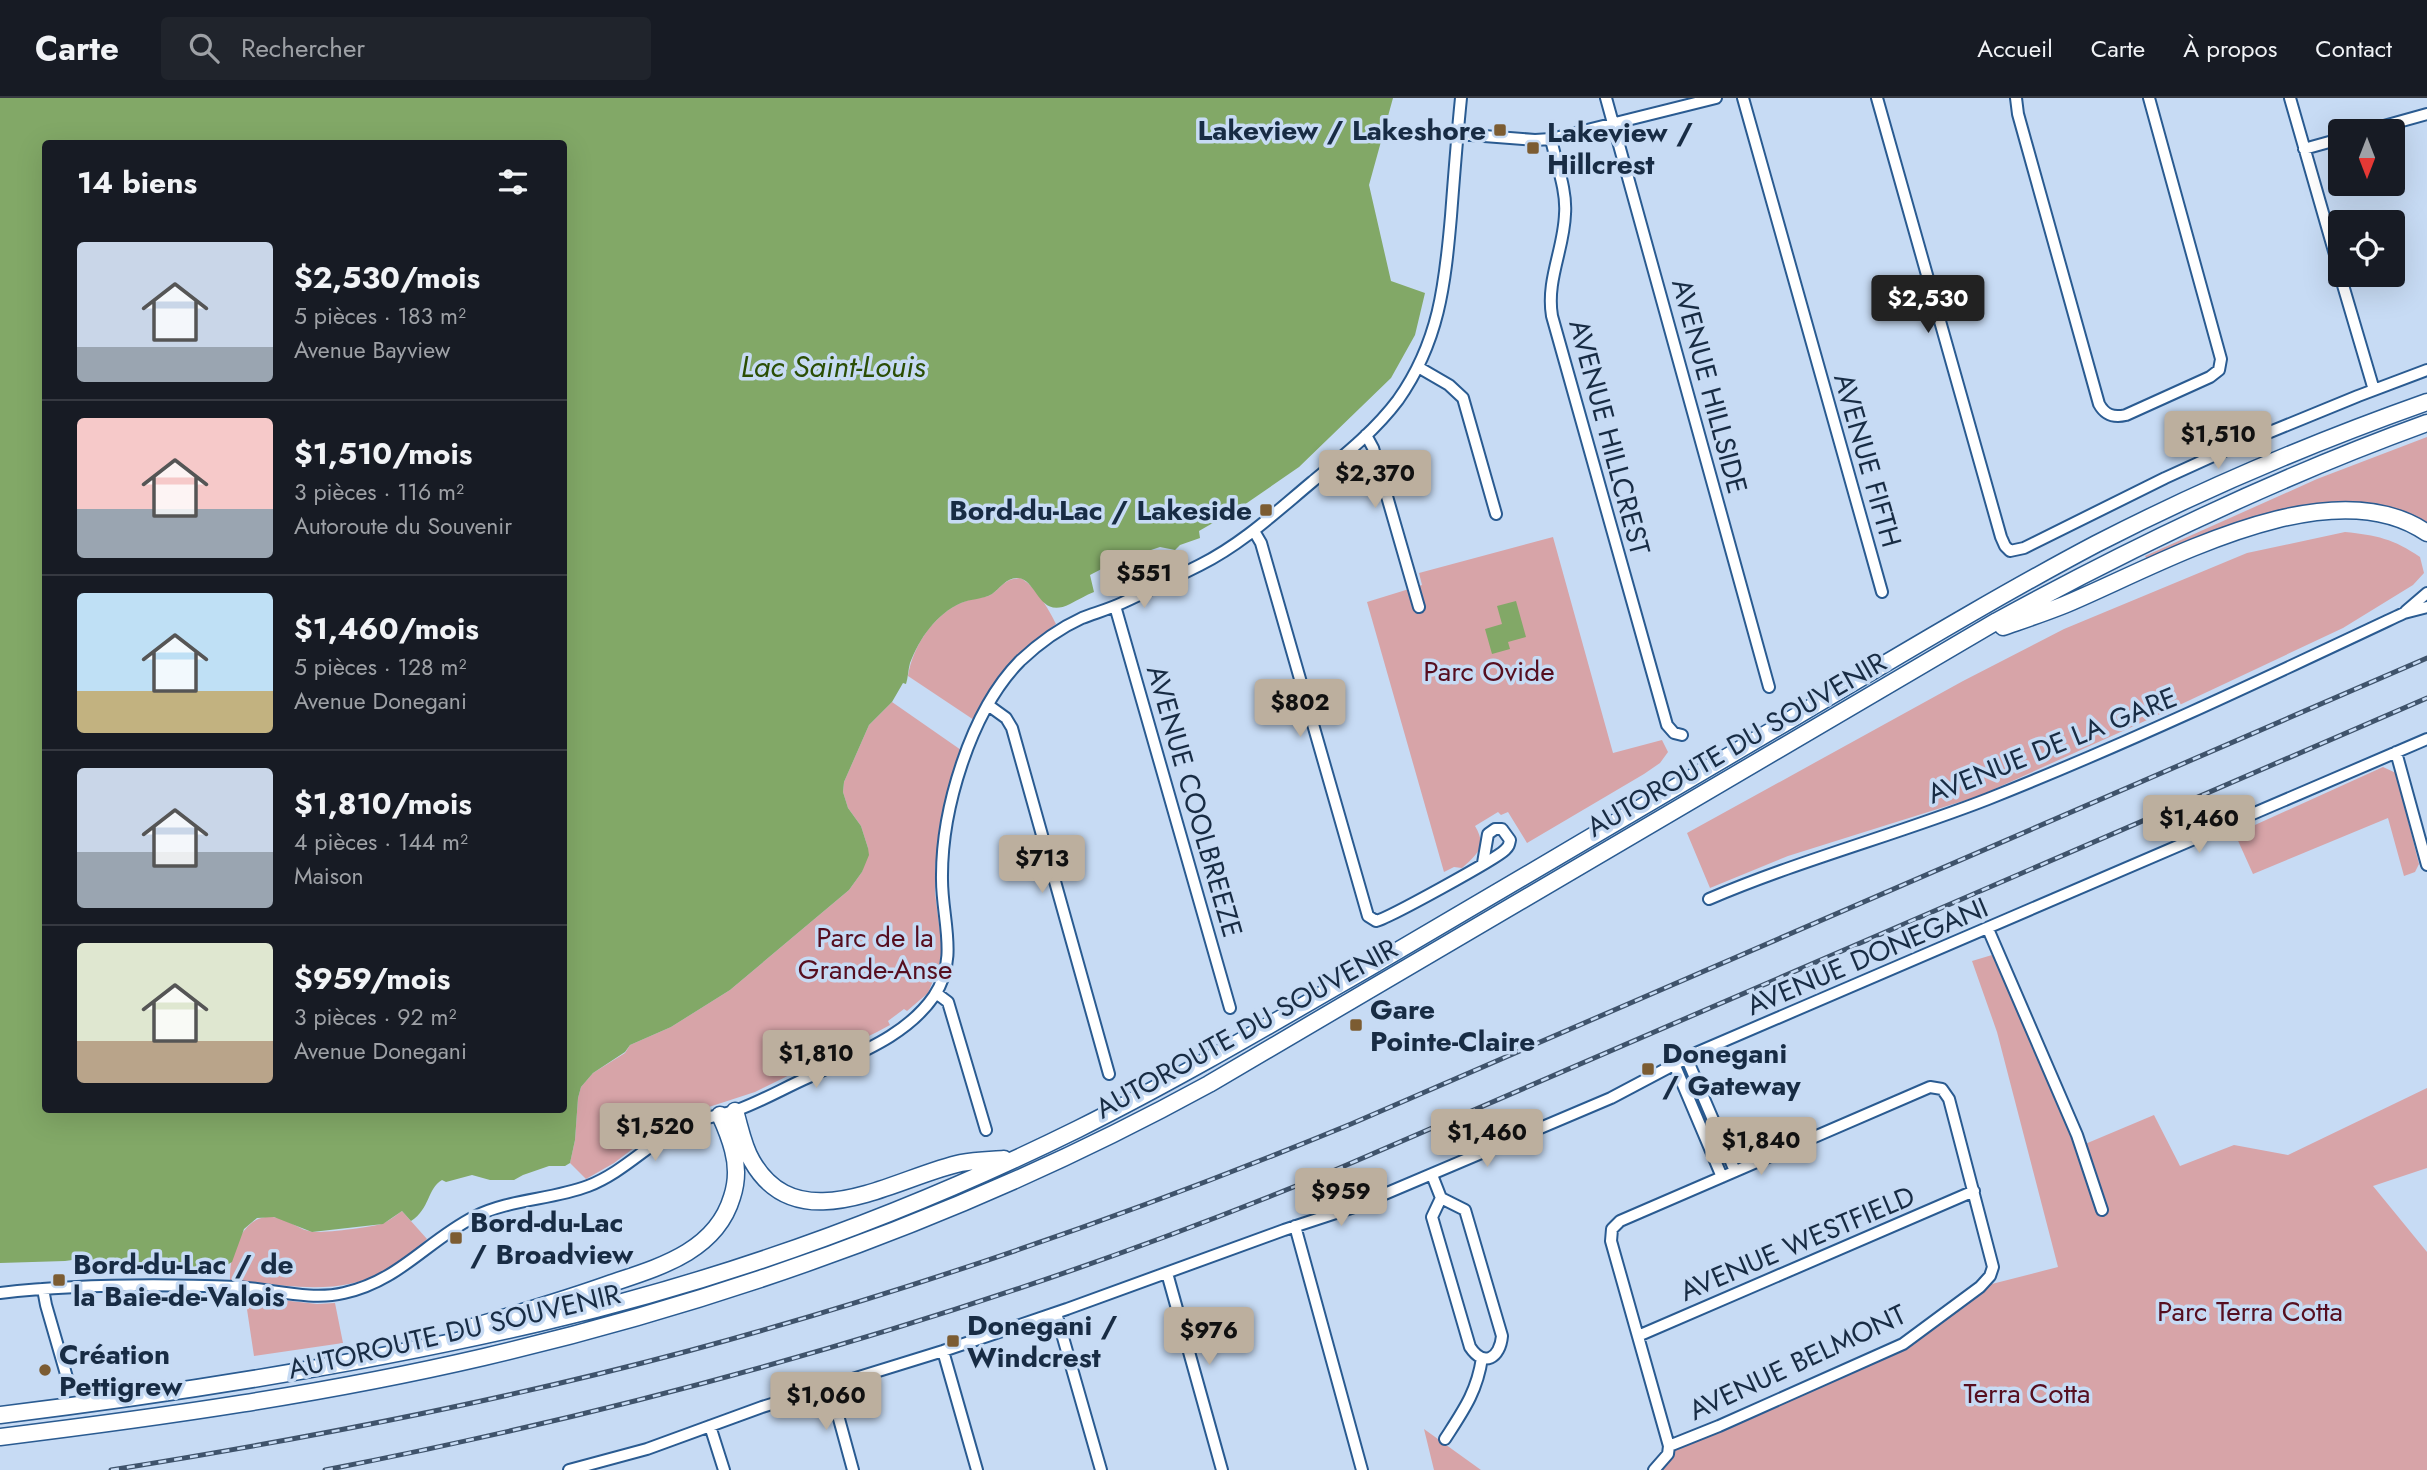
<!DOCTYPE html>
<html lang="fr">
<head>
<meta charset="utf-8">
<style>
  :root { --surface:#171b24; --page:#20242c; --text:#f1f3f6; --muted:#9ea1a6; --line:#363941; --accent:#bcaf9e }
  body { margin:0; font-family:Jost,sans-serif; background:var(--page); color:var(--text); height:100vh; display:flex; flex-direction:column; font-size:26px; white-space:nowrap }
  * { box-sizing:border-box; margin:0 }
  p { font-size:23px; color:var(--muted) }
  .icon { flex:none; width:38px; height:38px; fill:none; stroke:currentColor; stroke-width:2; stroke-linecap:round; stroke-linejoin:round }
  .map { position:relative; flex:1; overflow:hidden }
  .drawer { position:absolute; left:42px; top:42px; width:525px; height:973px; display:flex; flex-direction:column; background:var(--surface); border-radius:7px; box-shadow:0 7px 28px #0002 }
  .drawer>* { flex:none }
  .needle { width:46px; rotate:180deg }
  .fabs { position:absolute; left:2328px; top:21px; display:grid; gap:14px }
  .fabs a { display:grid; place-items:center; width:77px; height:77px; border-radius:7px; background:var(--surface); box-shadow:0 7px 28px #0002; font-size:35px }
  .price { position:absolute; translate:-50% -60px; padding:0 16px; border-radius:7px; background:var(--accent); color:#111; font-size:23px; line-height:46px; filter:drop-shadow(0 2px 4px #0008) }
  .price::after { content:''; position:absolute; left:50%; top:42px; width:21px; height:16px; margin-left:-10px; background:inherit; clip-path:polygon(0 0,100% 0,50% 100%) }
  .price.selected { background:#222; color:#fff }
  ul { padding:0; list-style:none }
  li { display:flex; align-items:center; gap:21px; height:175px; padding:0 35px }
  li+li { border-top:2px solid var(--line) }
  li span { display:grid; place-items:center; flex:none; width:196px; height:140px; border-radius:7px; color:#555 }
  li>.icon { margin-inline-start:auto }
  span .icon { width:84px; height:84px; fill:#fffc; stroke-width:1 }
  li b { font-size:30px }
  h2 { display:flex; justify-content:space-between; align-items:center; height:84px; padding:0 35px; font-size:30px }
  header { display:flex; align-items:center; gap:42px; box-sizing:border-box; height:98px; padding:0 35px; background:var(--surface); border-bottom:2px solid var(--line) }
  header strong { font-size:33px }
  nav { display:flex; gap:38px; margin-inline-start:auto; font-size:24px }
  .search { width:490px; height:63px; background:var(--page); display:flex; align-items:center; gap:18px; box-sizing:border-box; padding:0 24px; border-radius:7px; color:var(--muted); font-size:26px }
  .map>svg:first-child { display:block }
  .green { fill:#d7a4a8 }
  .water { fill:#82a867; fill-rule:evenodd }
  .lines { fill:none; stroke-linecap:round; stroke-linejoin:round }
  .minor-casing { stroke:#2a5b91; stroke-width:14 }
  .highway-casing { stroke:#2a5b91; stroke-width:19 }
  .minor { stroke:#fff; stroke-width:10 }
  .highway { stroke:#fff; stroke-width:16 }
  .rail-casing { stroke:#3f536b; stroke-width:5 }
  .rail { stroke:#c7dbf4; stroke-width:2.5; stroke-dasharray:8; stroke-linecap:butt }
  .poi-dot { fill:#7c5c32; stroke:#c7dbf4; stroke-width:2.5 }
  .labels { text-anchor:middle; stroke-width:7; stroke-linejoin:round; paint-order:stroke }
  .poi-label { font-size:28px; font-weight:bold; fill:#182c44; stroke:#c7dbf4; text-anchor:start }
  .street-label { font-size:28px; fill:#182c44; stroke:#c7dbf4 }
  .park-label { font-size:28px; fill:#560e1f; stroke:#c7dbf4 }
  .water-label { font-size:30px; font-style:italic; fill:#2b4e05; stroke:#c7dbf4 }
</style>
</head>
<body>
<header>
<strong>Carte</strong>
<div class="search"><svg class="icon" aria-label="search" viewBox="0 0 24 24"><circle cx="10" cy="10" r="6"/><path d="M15 15l6 6"/></svg>Rechercher</div>
<nav><a>Accueil</a><a>Carte</a><a>À propos</a><a>Contact</a></nav>
</header>
<div class="map">
<svg width="2427" height="1372" viewBox="0 0 2427 1372">
  <rect width="100%" height="100%" fill="#c7dbf4"/>
  <path class="green" d="M2427 339V430L2352 409 2149 465 2145 458 2317 381Z
    M2345 434C2376 437 2394 441 2420 459L2424 475 2413 487 2343 530 2156 618 1979 698 1788 758 1710 790 1687 735 1963 583 2064 531 2247 455Z
    M1553 439 1613 655 1662 642 1668 654 1660 665 1644 676 1527 745 1508 714 1501 717 1498 714 1475 728C1487 748 1478 756 1462 770L1454 769 1444 774 1367 504 1422 487 1419 475Z
    M1020 480C1034 486 1050 513 1056 526 1016 557 995 575 974 622L908 578C913 547 935 514 966 503 973 500 981 500 988 498 1000 493 1001 481 1020 480Z
    M892 604 961 652 944 707 935 769V795L942 850 939 868 928 895 907 913 904 911 888 923 890 927 877 934 755 994 672 1021 614 1065 586 1081 570 1065 575 1042 578 1000 581 989 593 975 625 955 630 947 671 929 730 892 849 792 862 774 868 750 861 728 848 710 843 694 844 684 869 627Z
    M2383 669 2396 675 2419 766 2415 774 2404 778 2388 720 2253 776 2235 736Z
    M1992 857 2078 1049 2154 1017 2180 1068 2234 1047 2288 1057 2427 990V1070L2373 1088 2427 1154V1372H1654L1669 1348 1903 1246 1980 1189 2058 1169 1997 934 1972 863Z
    M1690 982 1723 1058 1719 1060 1687 984Z
    M402 1113 427 1141C418 1149 408 1158 398 1165 346 1202 288 1187 230 1182 229 1158 241 1116 273 1119 287 1120 300 1133 314 1134 324 1135 375 1129 384 1125 390 1122 396 1117 402 1113Z
    M245 1198 317 1206 335 1205 343 1245 254 1258Z
    M1424 1331 1481 1372H1434Z"/>
  <path class="water" d="M0 0H1393L1369 87 1391 183 1425 195 1415 237 1391 280 1299 369 1244 407 1199 433 1200 440 1180 447 1175 452 1160 449 1115 464 1090 477 1094 494C1086 497 1078 502 1070 506 1038 522 1038 482 1018 480 1007 479 1000 490 992 496 984 501 970 501 961 505 936 516 919 541 910 565 908 572 908 580 906 586L903 585 892 604 869 627 844 684 843 694 848 710 861 728 868 750 869 757 862 774 849 792 730 892 671 929 630 947 625 954 593 975 581 989 578 1000 575 1042 570 1065 565 1068H549L523 1077 514 1082H490L472 1077 446 1084 442 1082C427 1091 430 1111 411 1123L402 1113 383 1126 312 1134 274 1119 257 1120 244 1131 232 1164 222 1170H129L109 1167 87 1160 65 1163 0 1165ZM46 46H564V1012H46Z
    M1516 503 1526 539 1508 544 1510 551 1492 556 1485 531 1502 526 1497 508Z"/>
  <g class="lines">
    <defs>
      <path id="minor" d="M1606 0 1769 589
        M1743 0 1882 494
        M1877 0 2001 439 2005 448 2010 453 2024 450 2165 380 2231 350 2358 298 2427 272
        M2016 0 2018 16 2099 306C2105 317 2113 320 2126 317L2210 279 2219 272 2221 261 2149 0
        M2290 0 2340 174
        M2366 33 2427 16
        M1458 36 1535 42 1551 41 1716 0
        M1551 41C1556 65 1567 92 1565 116 1564 151 1546 182 1552 218L1667 627 1674 635 1682 637
        M2304 51 2340 41
        M2340 177 2374 292
        M1418 269 1449 287 1463 300 1496 416
        M1366 337 1373 350 1419 509
        M1254 433 1261 445 1368 818 1376 823C1387 821 1496 761 1505 752 1509 748 1509 747 1510 742L1502 731H1495L1488 736 1483 765
        M1115 508 1230 910
        M2406 513 2427 495
        M988 607 1006 620 1012 630 1109 976
        M2396 654 2427 767
        M1709 801C1800 762 1896 737 1988 701 2129 645 2266 580 2404 515L2427 509
        M1988 831 2077 1037 2102 1112
        M936 895 948 904 986 1032
        M1687 961 1735 1073
        M1675 968 1722 1079
        M1432 1077 1441 1100
        M1441 1100 1465 1112 1502 1238C1500 1260 1484 1270 1470 1249L1432 1119Z
        M1295 1128 1362 1372
        M1167 1175 1222 1372
        M43 1191 46 1207 68 1283
        M0 1195C79 1186 157 1186 237 1189 272 1191 310 1203 344 1195 399 1183 427 1143 474 1119 509 1101 551 1102 588 1088 622 1075 647 1047 679 1030 698 1020 720 1018 740 1011 764 1002 786 989 809 979 853 957 905 940 934 898 959 861 942 822 942 782 941 713 970 614 1020 563 1037 547 1060 530 1082 520 1095 515 1109 511 1122 505 1148 493 1174 480 1200 467 1242 446 1276 414 1312 384 1342 359 1374 334 1398 302 1439 244 1445 187 1451 118 1454 79 1457 39 1461 0
        M1056 1215 1101 1372
        M1638 1238 1974 1093
        M943 1253 977 1372
        M830 1288 853 1372
        M710 1328 724 1372
        M1445 1341C1463 1313 1477 1294 1482 1260
        M569 1372 647 1351 762 1309 943 1253 1067 1211 1284 1132 1354 1109 1611 1000 1696 955 2427 641
        M1654 1372 1668 1356 1669 1348 1719 1328 1903 1246 1980 1189 1990 1178 1993 1169 1949 1001 1942 991 1930 989 1620 1123 1612 1131 1611 1143 1669 1348"/>
      <path id="highway" d="M2003 529C2023 522 2044 515 2064 507 2158 468 2329 367 2427 435
        M735 1013C740 1029 743 1048 752 1063 799 1145 896 1079 961 1065 975 1062 990 1062 1004 1061
        M469 1230C517 1216 565 1202 612 1185 660 1169 716 1153 732 1099 737 1084 737 1067 733 1052 730 1040 725 1028 720 1017
        M0 1317C180 1295 362 1266 539 1225 724 1182 908 1115 1078 1031 1178 981 1273 925 1370 869 1512 786 1653 702 1795 619 1895 560 1994 500 2096 446 2203 391 2314 344 2427 304
        M0 1339C162 1319 325 1296 484 1259 736 1200 981 1111 1209 986L1997 523C2136 447 2278 379 2427 325"/>
    </defs>
    <use href="#minor" class="minor-casing"/>
    <use href="#highway" class="highway-casing"/>
    <use href="#minor" class="minor"/>
    <use href="#highway" class="highway"/>
    <defs>
      <path id="rail" d="M111 1372C305 1341 498 1304 688 1253 914 1192 1135 1115 1351 1026L2427 560
        M325 1372C670 1305 1010 1207 1335 1072L2427 600"/>
    </defs>
    <use href="#rail" class="rail-casing"/>
    <use href="#rail" class="rail"/>
  </g>
  <g class="poi-dot">
    <rect x="1493" y="25" width="14" height="14" rx="3.5"/>
    <rect x="1526" y="43" width="14" height="14" rx="3.5"/>
    <rect x="1259" y="405" width="14" height="14" rx="3.5"/>
    <rect x="1349" y="920" width="14" height="14" rx="3.5"/>
    <rect x="1641" y="964" width="14" height="14" rx="3.5"/>
    <rect x="449" y="1133" width="14" height="14" rx="3.5"/>
    <rect x="52" y="1175" width="14" height="14" rx="3.5"/>
    <rect x="946" y="1236" width="14" height="14" rx="3.5"/>
    <circle cx="45" cy="1272" r="7"/>
  </g>
  <g class="labels">
    <g class="poi-label">
      <text x="1486" y="42" text-anchor="end">Lakeview / Lakeshore</text>
      <text x="1547" y="44">Lakeview /<tspan x="1547" dy="32">Hillcrest</tspan></text>
      <text x="1252" y="422" text-anchor="end">Bord-du-Lac / Lakeside</text>
      <text x="1370" y="921">Gare<tspan x="1370" dy="32">Pointe-Claire</tspan></text>
      <text x="1662" y="965">Donegani<tspan x="1662" dy="32">/ Gateway</tspan></text>
      <text x="470" y="1134">Bord-du-Lac<tspan x="470" dy="32">/ Broadview</tspan></text>
      <text x="73" y="1176">Bord-du-Lac / de<tspan x="73" dy="32">la Baie-de-Valois</tspan></text>
      <text x="967" y="1237">Donegani /<tspan x="967" dy="32">Windcrest</tspan></text>
      <text x="59" y="1266">Création<tspan x="59" dy="32">Pettigrew</tspan></text>
    </g>
    <g class="street-label">
      <text transform="translate(1710 288) rotate(75)" y="10">AVENUE HILLSIDE</text>
      <text transform="translate(1610 339) rotate(75)" y="10">AVENUE HILLCREST</text>
      <text transform="translate(1868 362) rotate(74)" y="10">AVENUE FIFTH</text>
      <text transform="translate(1736 646) rotate(-30)" y="10">AUTOROUTE DU SOUVENIR</text>
      <text transform="translate(2052 647) rotate(-22)" y="10">AVENUE DE LA GARE</text>
      <text transform="translate(1195 703) rotate(74)" y="10">AVENUE COOLBREEZE</text>
      <text transform="translate(1867 858) rotate(-23)" y="10">AVENUE DONEGANI</text>
      <text transform="translate(1246 930) rotate(-29)" y="10">AUTOROUTE DU SOUVENIR</text>
      <text transform="translate(1797 1145) rotate(-23)" y="10">AVENUE WESTFIELD</text>
      <text transform="translate(454 1233) rotate(-13)" y="10">AUTOROUTE DU SOUVENIR</text>
      <text transform="translate(1797 1264) rotate(-25)" y="10">AVENUE BELMONT</text>
    </g>
    <g class="park-label">
      <text x="1489" y="583">Parc Ovide</text>
      <text x="875" y="849">Parc de la<tspan x="875" dy="32">Grande-Anse</tspan></text>
      <text x="2250" y="1223">Parc Terra Cotta</text>
      <text x="2027" y="1305">Terra Cotta</text>
    </g>
    <g class="water-label">
      <text x="833" y="279">Lac Saint-Louis</text>
    </g>
  </g>
</svg>
<div class="fabs">
<a><svg class="needle" viewBox="-14 -14 28 28"><path d="M0-13l5 13h-10z" fill="#e53935"/><path d="M0 13l5-13h-10z" fill="#9ea1a6"/></svg></a>
<a><svg class="icon" aria-label="locate" viewBox="0 0 24 24"><circle cx="12" cy="12" r="6"/><path d="M12 2v4M12 18v4M2 12h4M18 12h4"/></svg></a>
</div>
<b class="price selected" style="left:1928px;top:237px">$2,530</b>
<b class="price" style="left:2218px;top:373px">$1,510</b>
<b class="price" style="left:1375px;top:412px">$2,370</b>
<b class="price" style="left:1144px;top:512px">$551</b>
<b class="price" style="left:1300px;top:641px">$802</b>
<b class="price" style="left:2199px;top:757px">$1,460</b>
<b class="price" style="left:1042px;top:797px">$713</b>
<b class="price" style="left:816px;top:992px">$1,810</b>
<b class="price" style="left:655px;top:1065px">$1,520</b>
<b class="price" style="left:1487px;top:1071px">$1,460</b>
<b class="price" style="left:1761px;top:1079px">$1,840</b>
<b class="price" style="left:1341px;top:1130px">$959</b>
<b class="price" style="left:1209px;top:1269px">$976</b>
<b class="price" style="left:826px;top:1334px">$1,060</b>
<section class="drawer">
<h2>14 biens<svg class="icon" aria-label="filters" viewBox="0 0 24 24"><path d="M4 7h16M4 17h16"/><circle cx="9" cy="7" r="2"/><circle cx="15" cy="17" r="2"/></svg></h2>
<ul>
<li><span style="background:linear-gradient(#c9d6e8 75%,#9aa5b1 0)"><svg class="icon" aria-label="home" viewBox="0 0 24 24"><path d="M3 11l9-7 9 7M6 9v11h12V9"/></svg></span><div><b>$2,530/mois</b><p>5 pièces · 183 m²</p><p>Avenue Bayview</p></div></li>
<li><span style="background:linear-gradient(#f6c9c9 65%,#9aa5b1 0)"><svg class="icon" aria-label="home" viewBox="0 0 24 24"><path d="M3 11l9-7 9 7M6 9v11h12V9"/></svg></span><div><b>$1,510/mois</b><p>3 pièces · 116 m²</p><p>Autoroute du Souvenir</p></div></li>
<li><span style="background:linear-gradient(#bfe0f5 70%,#c2b280 0)"><svg class="icon" aria-label="home" viewBox="0 0 24 24"><path d="M3 11l9-7 9 7M6 9v11h12V9"/></svg></span><div><b>$1,460/mois</b><p>5 pièces · 128 m²</p><p>Avenue Donegani</p></div></li>
<li><span style="background:linear-gradient(#c9d6e8 60%,#9aa5b1 0)"><svg class="icon" aria-label="home" viewBox="0 0 24 24"><path d="M3 11l9-7 9 7M6 9v11h12V9"/></svg></span><div><b>$1,810/mois</b><p>4 pièces · 144 m²</p><p>Maison</p></div></li>
<li><span style="background:linear-gradient(#dfe7d0 70%,#b9a48a 0)"><svg class="icon" aria-label="home" viewBox="0 0 24 24"><path d="M3 11l9-7 9 7M6 9v11h12V9"/></svg></span><div><b>$959/mois</b><p>3 pièces · 92 m²</p><p>Avenue Donegani</p></div></li>
</ul>
</section>
</div>
</body>
</html>
